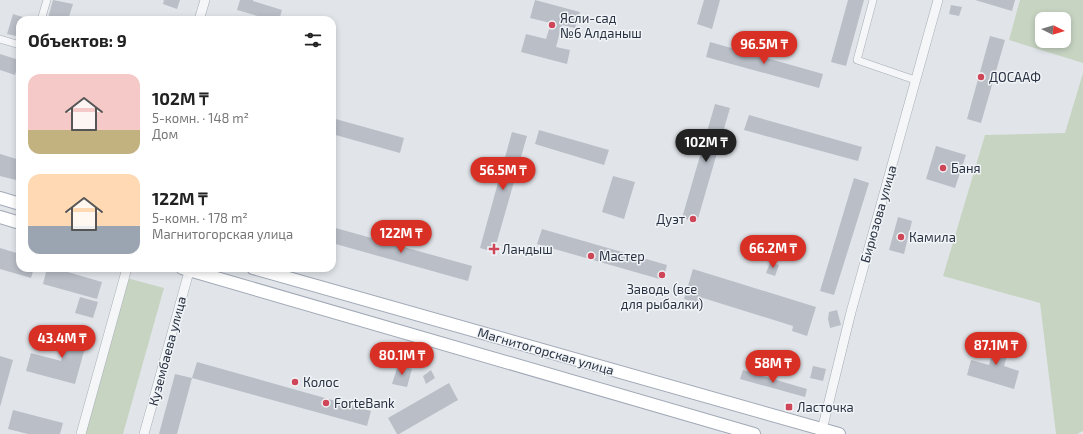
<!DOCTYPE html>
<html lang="ru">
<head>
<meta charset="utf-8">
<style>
  :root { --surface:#fff; --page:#f2f2f2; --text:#222; --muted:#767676; --accent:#d93025 }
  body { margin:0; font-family:"Exo 2",sans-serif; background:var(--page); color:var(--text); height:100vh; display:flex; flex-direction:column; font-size:15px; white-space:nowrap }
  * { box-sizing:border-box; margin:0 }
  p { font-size:13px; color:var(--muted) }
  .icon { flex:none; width:22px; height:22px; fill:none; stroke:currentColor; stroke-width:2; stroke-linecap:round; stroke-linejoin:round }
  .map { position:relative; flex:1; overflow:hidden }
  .details { position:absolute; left:16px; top:16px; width:320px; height:256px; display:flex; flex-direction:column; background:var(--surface); border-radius:12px; box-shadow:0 2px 6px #0003 }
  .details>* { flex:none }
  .needle { width:26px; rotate:95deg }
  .tools { position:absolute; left:1035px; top:12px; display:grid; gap:8px }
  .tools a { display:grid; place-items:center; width:36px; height:36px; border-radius:8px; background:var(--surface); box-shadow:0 2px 6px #0003; font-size:20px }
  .price { position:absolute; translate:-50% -34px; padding:0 9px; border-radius:14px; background:var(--accent); color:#fff; font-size:13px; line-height:26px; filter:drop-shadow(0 1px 2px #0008) }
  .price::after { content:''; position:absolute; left:50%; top:24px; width:12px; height:9px; margin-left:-6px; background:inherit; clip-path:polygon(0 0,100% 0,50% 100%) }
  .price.current { background:#222; color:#fff }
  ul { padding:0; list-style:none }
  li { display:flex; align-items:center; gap:12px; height:100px; padding:0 12px }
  li span { display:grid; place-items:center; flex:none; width:112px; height:80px; border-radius:12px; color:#555 }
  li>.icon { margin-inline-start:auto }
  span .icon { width:48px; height:48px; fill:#fffc; stroke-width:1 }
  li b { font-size:17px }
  h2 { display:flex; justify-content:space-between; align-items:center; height:48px; padding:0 12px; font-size:17px }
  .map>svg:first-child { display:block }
  .green { fill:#c7d4c2; fill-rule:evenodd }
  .building { fill:#b9bec7 }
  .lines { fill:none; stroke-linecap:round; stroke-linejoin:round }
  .minor-casing { stroke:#a6acb4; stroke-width:8 }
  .tertiary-casing { stroke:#a6acb4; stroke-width:10 }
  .primary-casing { stroke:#a1a9b6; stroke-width:14 }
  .minor { stroke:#f4f6f8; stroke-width:7 }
  .tertiary { stroke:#f4f6f8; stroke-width:9 }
  .primary { stroke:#fff; stroke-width:12 }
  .poi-dot { fill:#cf4658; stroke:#f1f4f7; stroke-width:1.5 }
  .labels { text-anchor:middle; stroke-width:3; stroke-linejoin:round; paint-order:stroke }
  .poi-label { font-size:13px; fill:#293242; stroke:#f1f4f7; text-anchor:start }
  .street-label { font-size:13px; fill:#293242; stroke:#f1f4f7 }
</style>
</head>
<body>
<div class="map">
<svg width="1083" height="434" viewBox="0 0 1083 434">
  <rect width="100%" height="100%" fill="#e1e5ea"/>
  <path class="green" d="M1020 0H1083V63L1009 40ZM1042 19H1064V41H1042Z
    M1083 73V431L1077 434H1056L1040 303 943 276 985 135 1065 133Z
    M127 278 164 288 123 434H81Z"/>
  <path class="building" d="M53 0 73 4 68 20H53L48 18Z
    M164 0H180L177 9 163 4Z
    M240 0H253V1L282 10 279 20H271L237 10Z
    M535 0 580 12 575 28 562 25 556 47 570 50 567 64 521 52 526 34 546 39 551 23 530 18Z
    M704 0H720L712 29 697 24Z
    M848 0H864L846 66 831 62Z
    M975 0H1015L1012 11Z
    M951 5 962 7 959 16 949 14Z
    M13 14 32 20H20V37L7 34Z
    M990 36 1005 40 981 123 967 119Z
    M710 42 823 74 819 88 706 57Z
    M0 54 19 60 15 75 0 70Z
    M715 104 730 108 697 222 682 218Z
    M749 115 862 147 858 161 744 130Z
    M332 118 404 138 400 153 332 134Z
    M539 130 609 150 604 165 535 144Z
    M512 132 527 136 494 252 480 248Z
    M936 146 966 155 955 188 926 179Z
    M0 154 20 160V181L0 176Z
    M613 176 635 182 624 219 602 212Z
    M854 178 869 183 834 295 820 291Z
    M898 217 912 221 904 254 889 250Z
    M332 227 472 266 468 281 332 243Z
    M542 229 667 265 663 280 537 244Z
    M0 248 20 254V268H34L31 278 0 269Z
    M770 263 779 265 775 276 766 273Z
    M47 268H54L102 282 97 299 43 284Z
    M693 269 816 307 807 336 792 331 793 326 703 298 701 304 684 299Z
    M80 297 98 302 93 318 75 313Z
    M837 310 841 325 830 328 828 319 829 312Z
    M70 327 89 333 75 384 26 371 31 353 61 361Z
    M998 334 1012 338 1004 366 1019 371 1014 389 967 375 971 360 989 365Z
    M0 356 13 360 0 407Z
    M197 362 371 411 367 426 192 378 177 434H159L175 374 192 378Z
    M398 365 412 369 407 387 392 384Z
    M813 366 826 369 823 381 810 378Z
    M431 370 435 378 426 384 423 376Z
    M743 370 807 389 805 397 740 379Z
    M449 383 458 400 399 434H397L388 418Z
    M13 410 63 423 60 434H28L8 429Z"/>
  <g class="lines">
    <defs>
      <path id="minor" d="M873 0 857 60 915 80
        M41 20 47 0
        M0 39 20 45"/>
      <path id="tertiary" d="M199 20 205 0
        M81 434 127 268
        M144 434 190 268
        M821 434 851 312 938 0"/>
      <path id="primary" d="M0 198 20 204
        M0 217 20 223
        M182 268 754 434
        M253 268 839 434"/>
    </defs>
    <use href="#minor" class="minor-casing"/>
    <use href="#tertiary" class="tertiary-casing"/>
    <use href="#primary" class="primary-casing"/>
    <use href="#minor" class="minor"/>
    <use href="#tertiary" class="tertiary"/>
    <use href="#primary" class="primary"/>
  </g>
  <g class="poi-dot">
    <circle cx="552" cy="25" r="4"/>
    <circle cx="981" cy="77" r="4"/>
    <circle cx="943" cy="168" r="4"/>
    <circle cx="693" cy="219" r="4"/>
    <circle cx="901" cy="237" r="4"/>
    <path d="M492 243h4v4h4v4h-4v4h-4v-4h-4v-4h4z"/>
    <circle cx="591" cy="256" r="4"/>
    <circle cx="662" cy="275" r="4"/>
    <circle cx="295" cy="382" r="4"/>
    <circle cx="326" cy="403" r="4"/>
    <rect x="785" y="403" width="8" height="8" rx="2"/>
  </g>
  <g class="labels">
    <g class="poi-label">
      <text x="560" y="23">Ясли-сад<tspan x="560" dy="15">№6 Алданыш</tspan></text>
      <text x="989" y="82">ДОСААФ</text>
      <text x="951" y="173">Баня</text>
      <text x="685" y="224" text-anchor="end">Дуэт</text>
      <text x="909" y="242">Камила</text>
      <text x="502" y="254">Ландыш</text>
      <text x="599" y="261">Мастер</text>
      <text x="662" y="294" text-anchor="middle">Заводь (все<tspan x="662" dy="15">для рыбалки)</tspan></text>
      <text x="303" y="387">Колос</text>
      <text x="334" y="408">ForteBank</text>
      <text x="797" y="412">Ласточка</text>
    </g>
    <g class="street-label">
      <text transform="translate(878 214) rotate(-74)" y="5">Бирюзова улица</text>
      <text transform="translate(167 351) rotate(-75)" y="5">Кузембаева улица</text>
      <text transform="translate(546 351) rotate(16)" y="5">Магнитогорская улица</text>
    </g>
  </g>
</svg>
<div class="tools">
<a><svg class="needle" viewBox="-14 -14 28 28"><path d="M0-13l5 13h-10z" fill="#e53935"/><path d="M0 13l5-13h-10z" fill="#767676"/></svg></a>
</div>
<b class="price" style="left:764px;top:65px">96.5M ₸</b>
<b class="price current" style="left:706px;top:163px">102M ₸</b>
<b class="price" style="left:503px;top:191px">56.5M ₸</b>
<b class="price" style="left:401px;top:254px">122M ₸</b>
<b class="price" style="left:773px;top:269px">66.2M ₸</b>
<b class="price" style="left:62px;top:359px">43.4M ₸</b>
<b class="price" style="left:996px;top:366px">87.1M ₸</b>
<b class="price" style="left:402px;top:376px">80.1M ₸</b>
<b class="price" style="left:773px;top:384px">58M ₸</b>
<section class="details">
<h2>Объектов: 9<svg class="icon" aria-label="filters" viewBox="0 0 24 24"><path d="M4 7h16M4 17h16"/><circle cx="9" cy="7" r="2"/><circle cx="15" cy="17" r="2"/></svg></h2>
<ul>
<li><span style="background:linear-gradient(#f6c9c9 70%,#c2b280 0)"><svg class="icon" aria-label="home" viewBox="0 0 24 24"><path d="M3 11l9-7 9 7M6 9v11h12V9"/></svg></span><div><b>102M ₸</b><p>5-комн. · 148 m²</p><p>Дом</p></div></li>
<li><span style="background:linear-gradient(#ffd9b3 65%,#9aa5b1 0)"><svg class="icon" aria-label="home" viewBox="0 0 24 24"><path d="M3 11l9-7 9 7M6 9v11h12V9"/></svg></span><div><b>122M ₸</b><p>5-комн. · 178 m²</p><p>Магнитогорская улица</p></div></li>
</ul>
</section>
</div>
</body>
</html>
